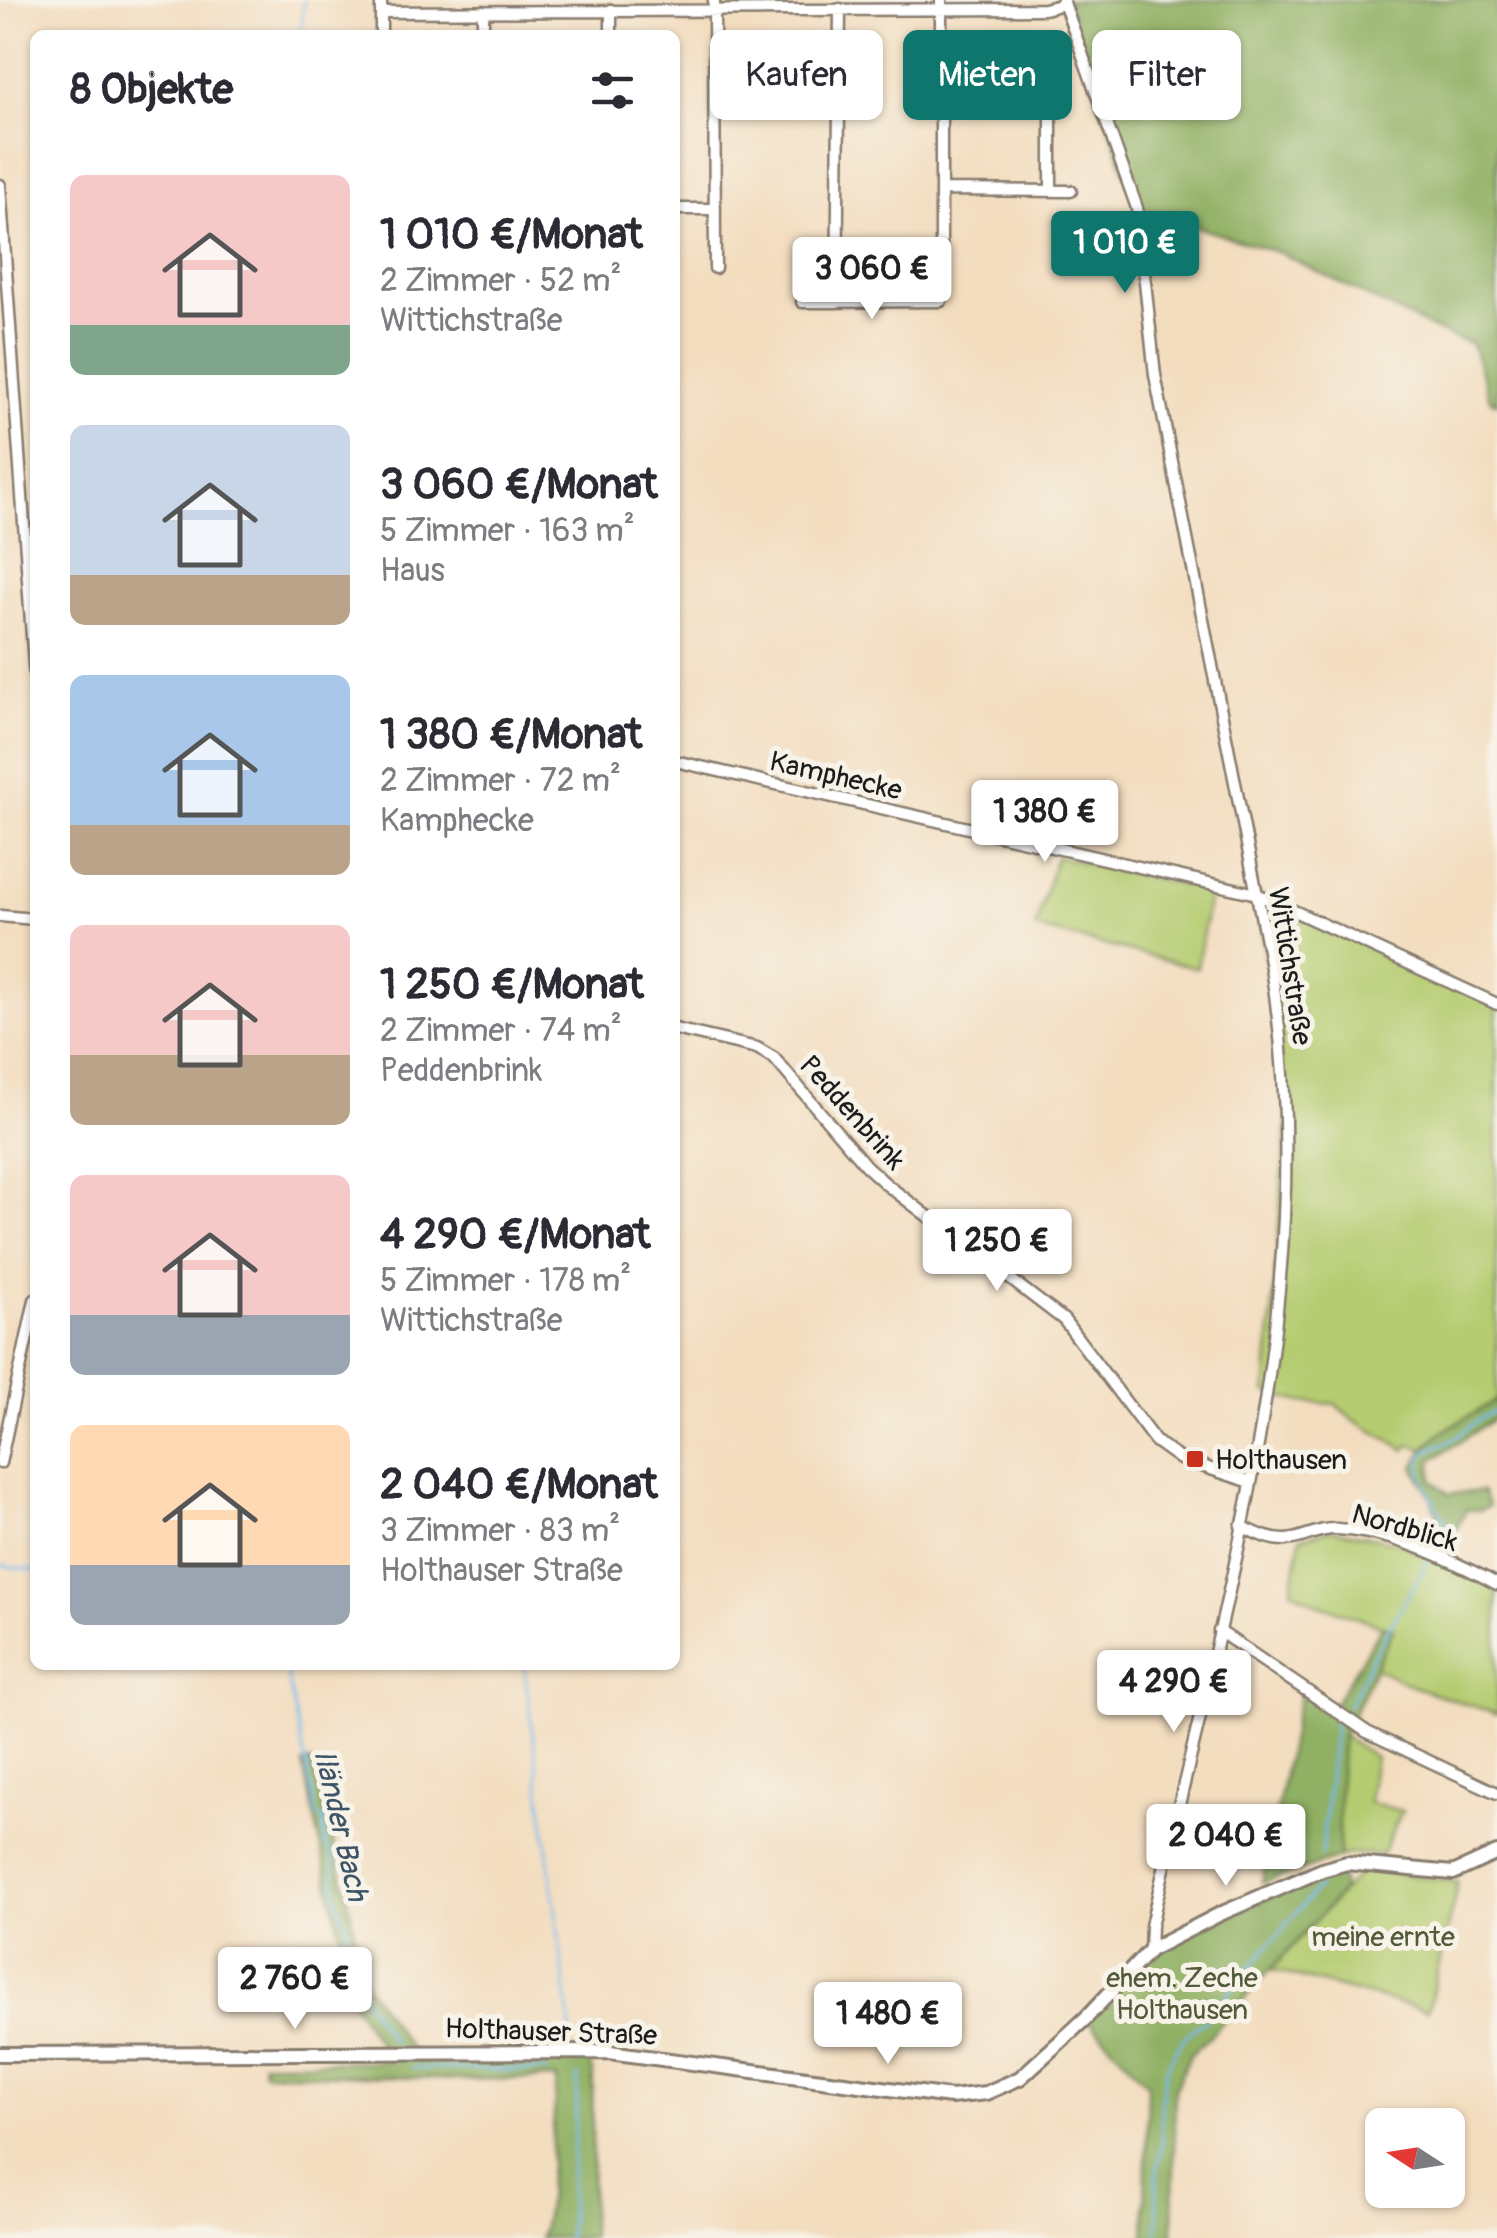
<!DOCTYPE html>
<html lang="de">
<head>
<meta charset="utf-8">
<style>
  :root { --surface:#fff; --page:#f7f7f7; --text:#2b2b33; --muted:#7c7c81; --accent:#0f766e }
  body { margin:0; font-family:Pangolin,sans-serif; background:var(--page); color:var(--text); height:100vh; display:flex; flex-direction:column; font-size:38px; white-space:nowrap }
  * { box-sizing:border-box; margin:0 }
  p { font-size:32px; color:var(--muted) }
  .icon { flex:none; width:55px; height:55px; fill:none; stroke:currentColor; stroke-width:2; stroke-linecap:round; stroke-linejoin:round }
  .map { position:relative; flex:1; overflow:hidden }
  .details { position:absolute; left:30px; top:30px; width:650px; height:1640px; display:flex; flex-direction:column; background:var(--surface); border-radius:15px; box-shadow:0 2px 8px #0004 }
  .details>* { flex:none }
  .hud { position:absolute; left:710px; top:30px; width:635px; height:90px; display:flex; gap:20px }
  .needle { width:65px; rotate:282deg }
  .tools { position:absolute; left:1365px; top:2108px; display:grid; gap:20px }
  .tools a { display:grid; place-items:center; width:100px; height:100px; border-radius:15px; background:var(--surface); box-shadow:0 2px 8px #0004; font-size:50px }
  .price { position:absolute; translate:-50% -85px; padding:0 22px; border-radius:10px; background:#fff; color:#222; font-size:32px; line-height:65px; filter:drop-shadow(0 2px 5px #0008) }
  .price::after { content:''; position:absolute; left:50%; top:60px; width:30px; height:22px; margin-left:-15px; background:inherit; clip-path:polygon(0 0,100% 0,50% 100%) }
  .price.selected { background:var(--accent); color:#fff }
  ul { padding:0; list-style:none }
  li { display:flex; align-items:center; gap:30px; height:250px; padding:0 40px }
  li span { display:grid; place-items:center; flex:none; width:280px; height:200px; border-radius:15px; color:#555 }
  li>.icon { margin-inline-start:auto }
  span .icon { width:120px; height:120px; fill:#fffc; stroke-width:1 }
  li b { font-size:42px }
  h2 { display:flex; justify-content:space-between; align-items:center; height:120px; padding:0 40px; font-size:42px }
  .pill { padding:0 35px; border-radius:15px; background:var(--surface); box-shadow:0 2px 8px #0004; font-size:35px; line-height:90px }
  .pill.selected { background:var(--accent); color:#fff }
  .map>svg:first-child { display:block }
  .green { fill:#b5cc71; stroke:#687446; stroke-width:2.5 }
  .forest { fill:#90b063; stroke:#566640; stroke-width:2.5 }
  .lines { fill:none; stroke-linecap:round; stroke-linejoin:round }
  .stream { stroke:#76bbed; stroke-width:2.5 }
  .minor-casing { stroke:#887c6e; stroke-width:15 }
  .tertiary-casing { stroke:#887c6e; stroke-width:18 }
  .minor { stroke:#fff; stroke-width:10 }
  .tertiary { stroke:#fff; stroke-width:12 }
  .poi-dot { fill:#c8321e; stroke:#f7f3e8; stroke-width:4 }
  .labels { text-anchor:middle; stroke-width:10; stroke-linejoin:round; paint-order:stroke }
  .street-label { font-size:28px; fill:#1c1c1c; stroke:#f7f3e8 }
  .poi-label { font-size:28px; fill:#1c1c1c; stroke:#f7f3e8; text-anchor:start }
  .park-label { font-size:28px; fill:#525a3a; stroke:#f7f3e8 }
  .water-label { font-size:30px; font-style:italic; fill:#3c5465; stroke:#f7f3e8 }
</style>
</head>
<body>
<div class="map">
<svg width="1497" height="2238" viewBox="0 0 1497 2238">
  <rect width="100%" height="100%" fill="#f7f3e8"/>
  <filter id="ink" filterUnits="userSpaceOnUse"><feTurbulence type="fractalNoise" baseFrequency=".01" numOctaves="2"/><feDisplacementMap in="SourceGraphic" scale="20" xChannelSelector="R" yChannelSelector="G"/><feConvolveMatrix kernelMatrix="1 2 1 2 8 2 1 2 1" color-interpolation-filters="sRGB"/></filter>
  <filter id="wash" filterUnits="userSpaceOnUse"><feTurbulence type="fractalNoise" baseFrequency=".0048" numOctaves="4" result="noise"/><feDisplacementMap in="SourceGraphic" scale="40" xChannelSelector="R" yChannelSelector="G"/><feGaussianBlur stdDeviation="2.25" result="paint"/><feColorMatrix in="noise" values="0 0 0 0 0 0 0 0 0 0 0 0 0 0 0 0 0 1.4 0 .05"/><feComposite in="paint" operator="in"/></filter>
  <g filter="url(#wash)">
    <rect width="100%" height="100%" fill="#f3ddbf"/>
    <path class="green" d="M1056 856 1210 891 1197 968 1035 928Z
      M1257 894 1497 1004V1399C1473 1417 1444 1425 1424 1449L1409 1445 1406 1450 1354 1420 1335 1404 1301 1402 1266 1392 1287 1117Z
      M1332 1529 1415 1546 1497 1584V1714L1412 1686 1374 1667 1393 1629 1317 1604 1292 1590 1301 1537Z
      M1343 1736 1375 1757 1368 1802 1402 1811 1382 1854H1348L1339 1858V1787Z
      M1363 1869 1458 1882 1428 2011 1271 1970Z"/>
    <path class="forest" d="M1066 0H1497V403L1490 400 1472 344 1437 331 1280 253 1137 208Z
      M1497 1399V1417L1432 1460V1480L1449 1494 1482 1491 1489 1506 1480 1510H1466L1442 1556 1425 1550C1454 1523 1428 1495 1414 1467 1436 1425 1462 1424 1497 1399Z
      M1381 1627 1393 1629 1343 1736 1339 1787V1858L1262 1883 1301 1688 1333 1706Z
      M311 1762 347 1893 364 1982 419 2062 581 2051 593 2072 591 2238H540L546 2212 557 2078 459 2080 263 2072 262 2062 388 2061C375 2028 326 1986 343 1948L303 1764Z
      M1340 1868 1343 1890 1218 2028 1190 2055 1175 2088 1173 2238H1144L1148 2084 1088 2020 1152 1951 1222 1917Z"/>
    <g class="lines">
      <path class="stream" d="M301 35 304 0
        M1437 1548 1446 1523C1438 1506 1407 1467 1428 1451 1434 1446 1443 1445 1450 1441 1466 1431 1478 1417 1497 1411
        M0 1565 35 1570
        M285 1665 317 1817 323 1818 325 1845 333 1855C334 1881 335 1905 348 1929L344 1937 352 1980 393 2043
        M524 1665 572 2038
        M1348 1707 1374 1654 1429 1560
        M1321 1856 1335 1721
        M412 2068 547 2071
        M568 2238 578 2075
        M1158 2238C1157 2215 1156 2191 1157 2168 1158 2158 1163 2147 1162 2138 1159 2095 1162 2046 1204 2022L1319 1886"/>
    </g>
  </g>
  <g filter="url(#ink)">
    <g class="lines">
      <defs>
        <path id="minor" d="M381 0V12L1044 9 1064 4
          M714 0 715 268
          M1063 0 1137 208 1155 375 1269 956C1327 1283 1221 1609 1151 1926L1150 1950
          M611 10V35
          M483 11V35
          M381 35V12
          M1051 46V191
          M0 185 35 679
          M941 190 1071 191
          M675 209H715
          M802 302 941 301V0
          M837 302 840 9
          M675 761 1257 894 1497 1004
          M0 916 35 919
          M675 1029 757 1048 774 1058 866 1166 887 1185 1064 1320 1155 1441 1180 1459 1251 1482
          M0 1463 35 1300
          M1241 1526C1257 1534 1275 1543 1293 1539 1309 1536 1320 1528 1337 1529 1393 1532 1448 1558 1497 1584
          M1219 1631 1367 1732 1497 1793"/>
        <path id="tertiary" d="M0 2054 609 2052 951 2097 986 2093 1020 2078 1086 2018 1150 1950 1220 1914 1322 1870 1347 1863 1453 1873 1497 1853"/>
      </defs>
      <use href="#minor" class="minor-casing"/>
      <use href="#tertiary" class="tertiary-casing"/>
      <use href="#minor" class="minor"/>
      <use href="#tertiary" class="tertiary"/>
    </g>
  </g>
  <rect class="poi-dot" x="1185" y="1449" width="20" height="20" rx="5"/>
  <g class="labels">
    <g class="street-label">
      <text transform="translate(836 775) rotate(13)" y="10">Kamphecke</text>
      <text transform="translate(1291 966) rotate(81)" y="10">Wittichstraße</text>
      <text transform="translate(853 1112) rotate(48)" y="10">Peddenbrink</text>
      <text transform="translate(1405 1527) rotate(16)" y="10">Nordblick</text>
      <text transform="translate(551 2031) rotate(2)" y="10">Holthauser Straße</text>
    </g>
    <g class="poi-label">
      <text x="1215" y="1469">Holthausen</text>
    </g>
    <g class="park-label">
      <text x="1383" y="1946">meine ernte</text>
      <text x="1182" y="1987">ehem. Zeche<tspan x="1182" dy="32">Holthausen</tspan></text>
    </g>
    <g class="water-label">
      <text transform="translate(341 1825) rotate(77)" y="10">Iländer Bach</text>
    </g>
  </g>
</svg>
<div class="tools">
<a><svg class="needle" viewBox="-14 -14 28 28"><path d="M0-13l5 13h-10z" fill="#e53935"/><path d="M0 13l5-13h-10z" fill="#7c7c81"/></svg></a>
</div>
<b class="price selected" style="left:1125px;top:296px">1 010 €</b>
<b class="price" style="left:872px;top:322px">3 060 €</b>
<b class="price" style="left:1045px;top:865px">1 380 €</b>
<b class="price" style="left:997px;top:1294px">1 250 €</b>
<b class="price" style="left:1174px;top:1735px">4 290 €</b>
<b class="price" style="left:1226px;top:1889px">2 040 €</b>
<b class="price" style="left:295px;top:2032px">2 760 €</b>
<b class="price" style="left:888px;top:2067px">1 480 €</b>
<div class="hud">
<a class="pill">Kaufen</a>
<a class="pill selected">Mieten</a>
<a class="pill">Filter</a>
</div>
<section class="details">
<h2>8 Objekte<svg class="icon" aria-label="filters" viewBox="0 0 24 24"><path d="M4 7h16M4 17h16"/><circle cx="9" cy="7" r="2"/><circle cx="15" cy="17" r="2"/></svg></h2>
<ul>
<li><span style="background:linear-gradient(#f6c9c9 75%,#7fa58c 0)"><svg class="icon" aria-label="home" viewBox="0 0 24 24"><path d="M3 11l9-7 9 7M6 9v11h12V9"/></svg></span><div><b>1 010 €/Monat</b><p>2 Zimmer · 52 m²</p><p>Wittichstraße</p></div></li>
<li><span style="background:linear-gradient(#c9d6e8 75%,#b9a48a 0)"><svg class="icon" aria-label="home" viewBox="0 0 24 24"><path d="M3 11l9-7 9 7M6 9v11h12V9"/></svg></span><div><b>3 060 €/Monat</b><p>5 Zimmer · 163 m²</p><p>Haus</p></div></li>
<li><span style="background:linear-gradient(#a9c7e8 75%,#b9a48a 0)"><svg class="icon" aria-label="home" viewBox="0 0 24 24"><path d="M3 11l9-7 9 7M6 9v11h12V9"/></svg></span><div><b>1 380 €/Monat</b><p>2 Zimmer · 72 m²</p><p>Kamphecke</p></div></li>
<li><span style="background:linear-gradient(#f6c9c9 65%,#b9a48a 0)"><svg class="icon" aria-label="home" viewBox="0 0 24 24"><path d="M3 11l9-7 9 7M6 9v11h12V9"/></svg></span><div><b>1 250 €/Monat</b><p>2 Zimmer · 74 m²</p><p>Peddenbrink</p></div></li>
<li><span style="background:linear-gradient(#f6c9c9 70%,#9aa5b1 0)"><svg class="icon" aria-label="home" viewBox="0 0 24 24"><path d="M3 11l9-7 9 7M6 9v11h12V9"/></svg></span><div><b>4 290 €/Monat</b><p>5 Zimmer · 178 m²</p><p>Wittichstraße</p></div></li>
<li><span style="background:linear-gradient(#ffd9b3 70%,#9aa5b1 0)"><svg class="icon" aria-label="home" viewBox="0 0 24 24"><path d="M3 11l9-7 9 7M6 9v11h12V9"/></svg></span><div><b>2 040 €/Monat</b><p>3 Zimmer · 83 m²</p><p>Holthauser Straße</p></div></li>
</ul>
</section>
</div>
</body>
</html>
